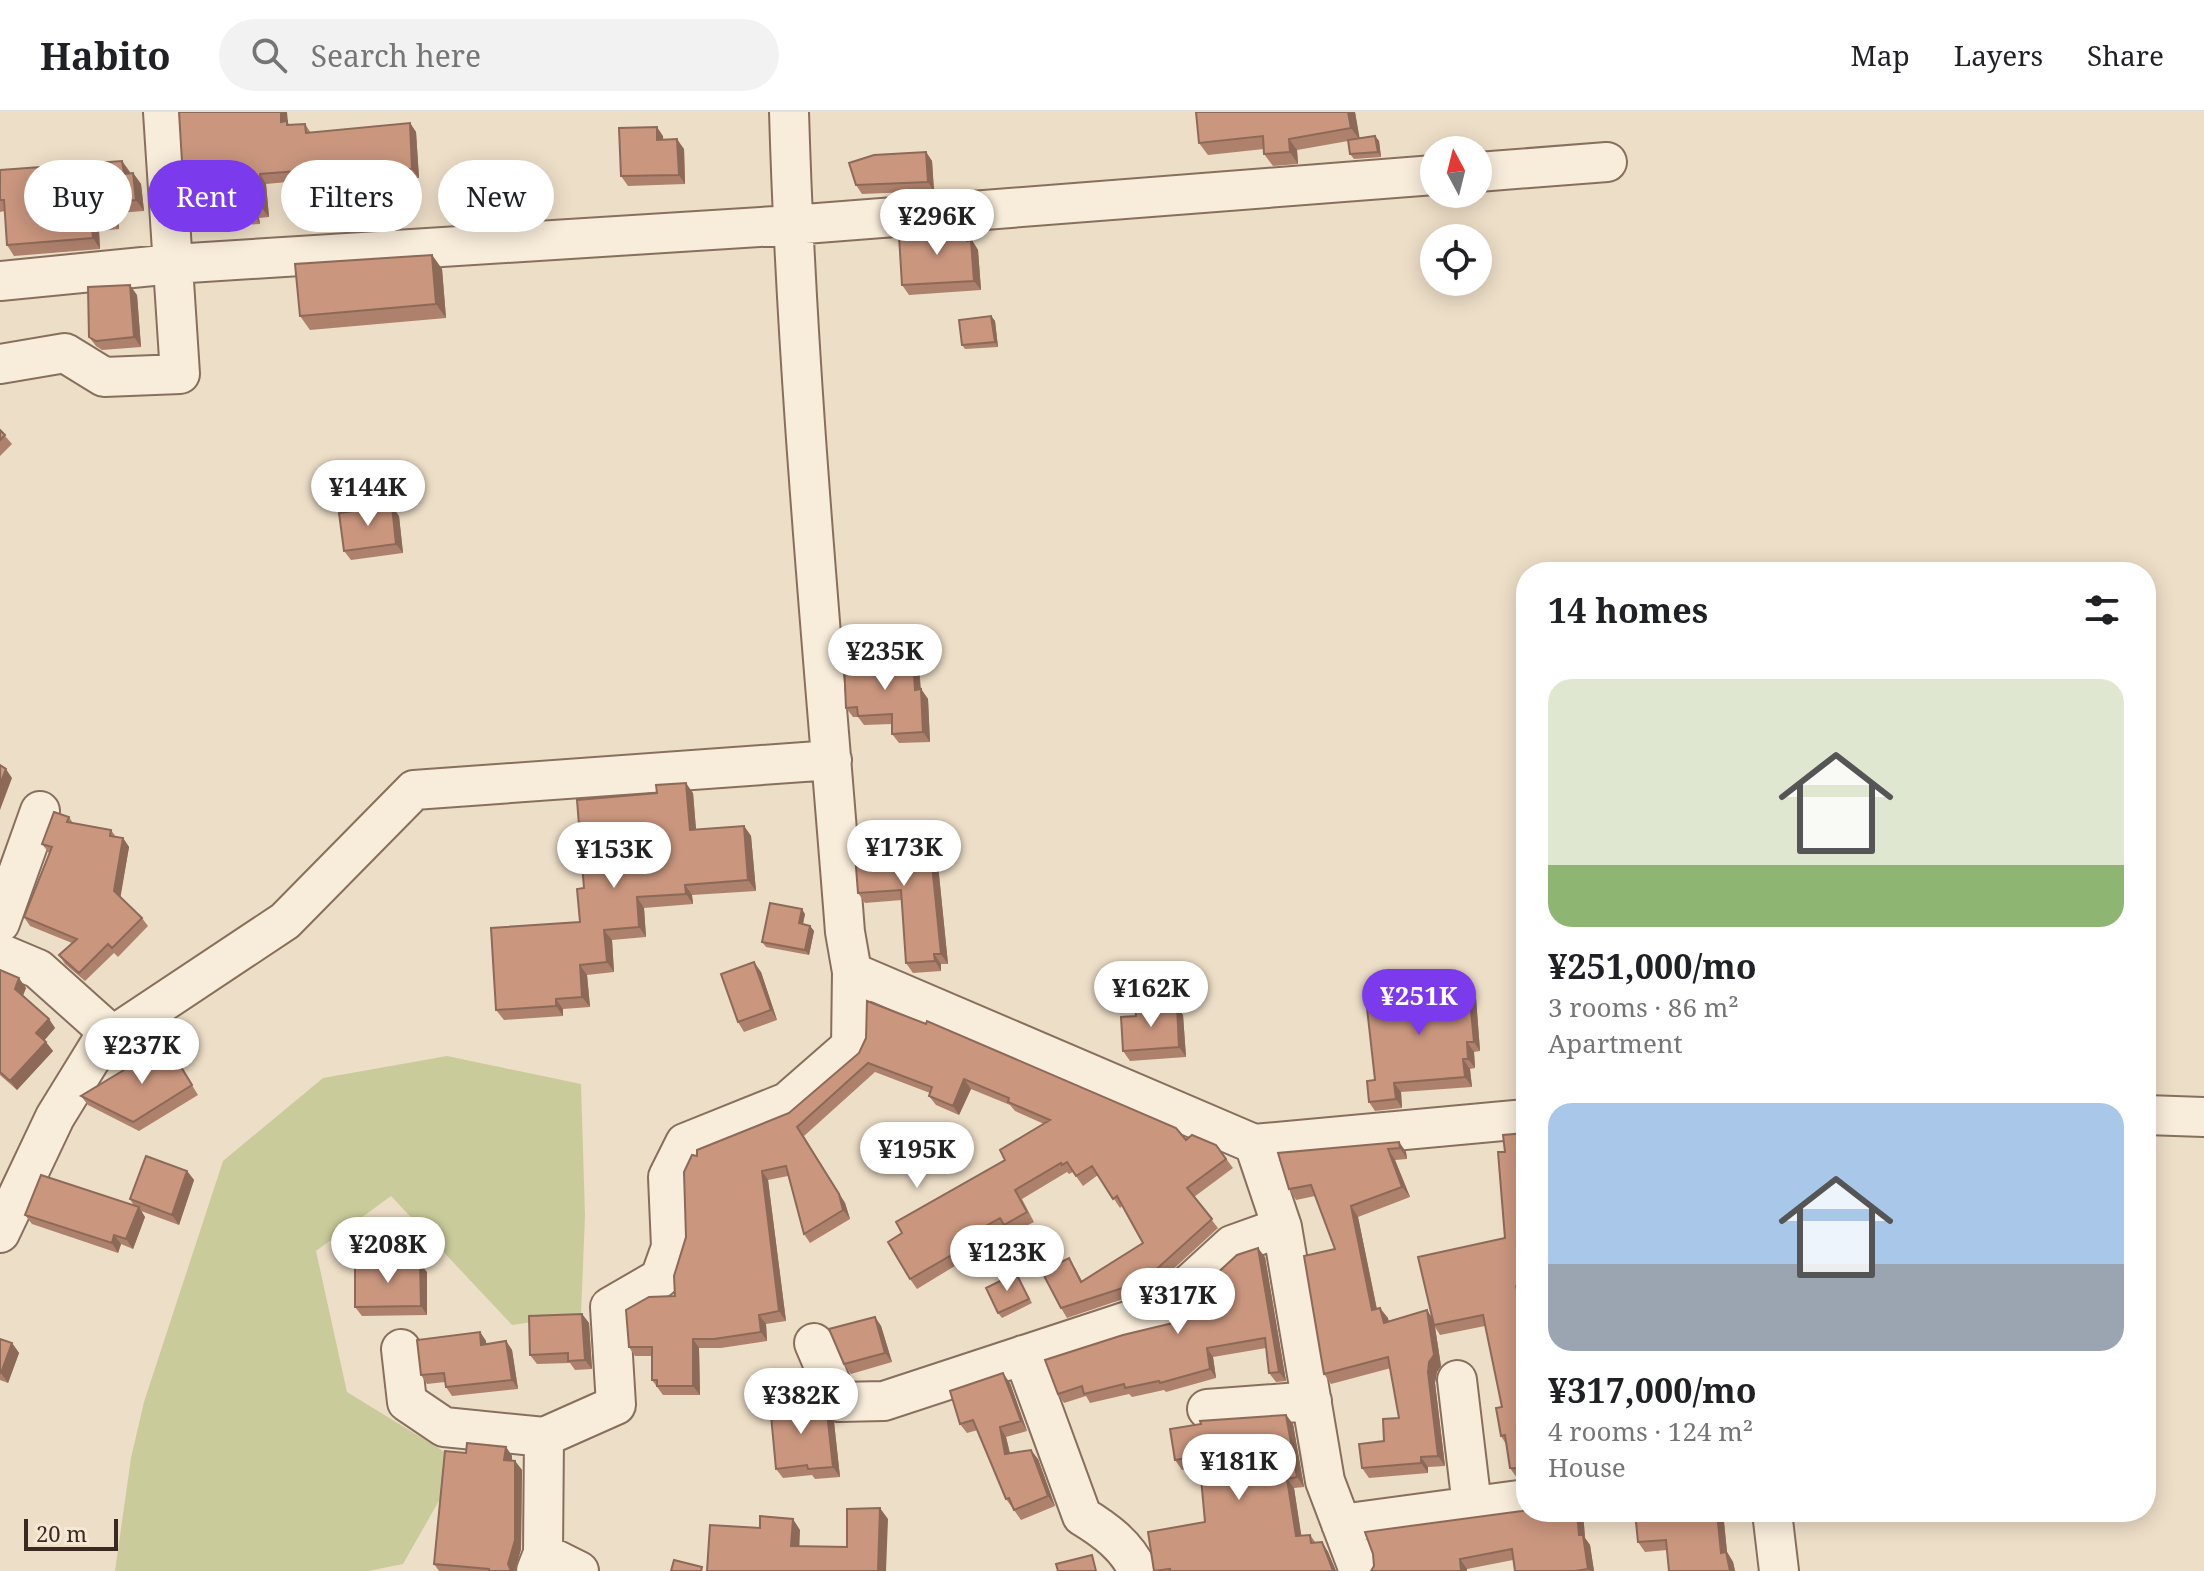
<!DOCTYPE html>
<html lang="en">
<head>
<meta charset="utf-8">
<style>
  :root { --surface:#fff; --page:#f2f2f2; --text:#202124; --muted:#757577; --line:#e0e0e0; --accent:#7c3aed }
  body { margin:0; font-family:"Noto Serif",serif; background:var(--page); color:var(--text); height:100vh; display:flex; flex-direction:column; font-size:30px; white-space:nowrap }
  * { box-sizing:border-box; margin:0 }
  p { font-size:26px; color:var(--muted) }
  .icon { flex:none; width:44px; height:44px; fill:none; stroke:currentColor; stroke-width:2; stroke-linecap:round; stroke-linejoin:round }
  .map { position:relative; flex:1; overflow:hidden }
  .details { position:absolute; left:1516px; top:450px; width:640px; height:960px; display:flex; flex-direction:column; background:var(--surface); border-radius:32px; box-shadow:0 4px 20px #0003 }
  .details>* { flex:none }
  .banner { position:absolute; left:24px; top:48px; width:760px; height:72px; display:flex; gap:16px }
  .needle { width:52px; rotate:353deg }
  .buttons { position:absolute; left:1420px; top:24px; display:grid; gap:16px }
  .buttons a { display:grid; place-items:center; width:72px; height:72px; border-radius:50%; background:var(--surface); box-shadow:0 4px 20px #0003; font-size:40px }
  .scale { position:absolute; left:24px; bottom:20px; width:94px; box-sizing:border-box; padding-left:8px; border:4px solid #392920; border-top:0; font-size:22px; line-height:28px; white-space:nowrap; color:#392920; -webkit-text-stroke:6px #f5e9d6; paint-order:stroke }
  .price { position:absolute; translate:-50% -68px; padding:0 18px; border-radius:28px; background:#fff; color:#222; font-size:26px; line-height:52px; filter:drop-shadow(0 2px 4px #0008) }
  .price::after { content:''; position:absolute; left:50%; top:48px; width:24px; height:18px; margin-left:-12px; background:inherit; clip-path:polygon(0 0,100% 0,50% 100%) }
  .price.current { background:var(--accent); color:#fff }
  ul { padding:0; list-style:none }
  li { display:grid; align-content:center; gap:16px; height:424px; padding:0 32px }
  li span { display:grid; place-items:center; height:248px; border-radius:24px; color:#555 }
  li>.icon { margin-inline-start:auto }
  span .icon { width:144px; height:144px; fill:#fffc; stroke-width:1 }
  li b { font-size:34px }
  h2 { display:flex; justify-content:space-between; align-items:center; height:96px; padding:0 32px; font-size:34px }
  .chip { padding:0 28px; border-radius:36px; background:var(--surface); box-shadow:0 4px 20px #0003; font-size:28px; line-height:72px }
  .chip.current { background:var(--accent); color:#fff }
  header { display:flex; align-items:center; gap:48px; box-sizing:border-box; height:112px; padding:0 40px; background:var(--surface); border-bottom:2px solid var(--line) }
  header strong { font-size:38px }
  nav { display:flex; gap:44px; margin-inline-start:auto; font-size:28px }
  .search { width:560px; height:72px; background:var(--page); display:flex; align-items:center; gap:20px; box-sizing:border-box; padding:0 28px; border-radius:44px; color:var(--muted); font-size:30px }
  .map>svg:first-child { display:block }
  .green { fill:#cacb9b }
  .lines { fill:none; stroke-linecap:round; stroke-linejoin:round }
  .minor-casing { stroke:#886f5d; stroke-width:42 }
  .minor { stroke:#f8ecda; stroke-width:38 }
  .wall { fill:#ae816c }
  .shaded-wall { fill:#8d6958 }
  .building { fill:#ca967e; stroke:#8d6958; stroke-width:2 }
</style>
</head>
<body>
<header>
<strong>Habito</strong>
<div class="search"><svg class="icon" aria-label="search" viewBox="0 0 24 24"><circle cx="10" cy="10" r="6"/><path d="M15 15l6 6"/></svg>Search here</div>
<nav><a>Map</a><a>Layers</a><a>Share</a></nav>
</header>
<div class="map">
<svg width="2204" height="1459" viewBox="0 0 2204 1459">
  <rect width="100%" height="100%" fill="#eddec7"/>
  <path class="green" d="M447 944 581 972 585 1104 581 1203 512 1213 391 1084 316 1139 347 1280 461 1350 403 1452 368 1459H115L131 1346 144 1290 223 1049 323 966Z"/>
  <g class="lines">
    <defs>
      <path id="minor" d="M789 0C797 274 824 547 845 820L852 860 1254 1032 1526 1007
        M1478 60 1607 50
        M0 169 173 152 792 113 1434 63
        M0 252 65 241 104 265 180 262 163 0
        M0 811 40 699
        M0 841 38 857 113 924
        M2146 1003 2204 1005
        M1254 1032 1282 1115 1325 1369 1359 1459
        M0 1121 55 1005 100 932 285 809 414 678 832 648
        M814 1231 839 1290 884 1289 1161 1198 1232 1133 1282 1115
        M401 1237 407 1290 444 1315 544 1325 616 1293 610 1195 660 1166 671 1135 668 1065 685 1031 787 990 851 934 852 860
        M1023 1243 1082 1404C1105 1418 1127 1434 1138 1459
        M1457 1268 1472 1394
        M1207 1297 1312 1289
        M1772 1400 1779 1459
        M1341 1412 1526 1387
        M543 1441 579 1459
        M536 1459 543 1441 544 1325"/>
    </defs>
    <use href="#minor" class="minor-casing"/>
    <use href="#minor" class="minor"/>
  </g>
  <path class="wall" d="M1355 0 1359 26 1375 24 1379 29 1381 45 1354 47 1350 42 1348 29 1297 38 1298 52 1273 54 1264 42V37L1208 43 1199 31Z
    M288 11 289 13 305 12 311 21 410 11 416 20 419 66 357 71 352 64 266 72 269 105 259 106 260 112 202 115 195 106 193 75H190L183 66Z
    M663 24V28L684 37 685 72 628 74 621 64Z
    M926 40 932 49 934 79 862 82 856 73Z
    M0 58 130 60V61H133L141 72 144 99 117 101 119 117 99 119 100 137 14 144 7 133 5 99 0 100Z
    M973 125V130L978 138 981 178 909 183 902 173Z
    M432 143 442 157 446 206 310 218 300 204Z
    M137 183 141 235 102 238 96 234 89 225Z
    M991 204 995 209 998 235 965 237 962 233Z
    M0 318 12 332 0 344Z
    M399 404 403 441 351 448 344 439Z
    M913 546 919 555 921 577 928 587 930 630 899 631 892 622V612L864 613 858 605H853L846 596Z
    M693 681 696 718 744 714 751 724 756 779 692 783 693 792 644 796 646 825 612 828 614 860 587 863 590 895 563 897V904L504 908 496 898 580 810 584 776Z
    M69 705 73 711 111 718 116 725 123 726 129 735 120 785 142 806 148 814 118 845 114 841 85 869 65 852 59 843 72 831 30 814 24 805 49 741 42 732Z
    M929 723 936 733 948 852H941V859L913 861 906 851 902 788 865 791 858 781Z
    M805 802 803 812 810 814 814 819 809 843 766 835 762 830Z
    M0 858 26 876 23 883 49 907 55 916 44 928 53 939 17 978 0 963Z
    M761 860 777 908 744 920 738 910Z
    M1465 877 1476 886 1480 939 1474 940 1475 956 1470 957 1472 975 1401 980 1402 996 1375 999 1369 990Z
    M1183 903 1186 945 1130 949 1123 939Z
    M866 926 1186 1028 1216 1033 1233 1056 1194 1085 1218 1116 1156 1173 1144 1180 1067 1206 1061 1196 1075 1156 1082 1169 1143 1131 1122 1094 1120 1096 1098 1063 1083 1074 1073 1060 1069 1062 1067 1060 1022 1087 1034 1110 1010 1122 1006 1116 964 1139 968 1146 917 1177 910 1167 902 1121 1005 1048 1044 1012 1015 999 1010 993 971 977 959 1003 936 993 929 984 930 981 875 960 804 1024 845 1091 850 1107 810 1131 804 1122 788 1064 768 1068 786 1209 766 1212 767 1229 721 1236H699L700 1283H663L652 1268V1244H635L629 1235 675 1184 686 1125 697 1044 789 1001 859 941Z
    M167 932 198 983 139 1019 88 993 81 984Z
    M1526 1021V1183L1523 1184 1526 1197V1366H1517L1510 1356 1506 1332 1501 1324 1502 1295 1485 1214 1440 1223 1435 1215 1441 1254 1437 1260 1435 1271 1445 1354 1428 1355V1361L1369 1366 1362 1356 1384 1329 1399 1306 1391 1256 1331 1272 1324 1262 1335 1137 1315 1084 1296 1088 1289 1077 1399 1030 1406 1040 1407 1047 1395 1048 1410 1085 1358 1105 1377 1197 1388 1206V1209L1427 1198 1432 1206 1505 1126V1040Z
    M187 1059 194 1068 179 1113 141 1099 145 1105 133 1137 121 1132 118 1141 32 1112 25 1103 134 1094 130 1087Z
    M1265 1145 1286 1269 1276 1270 1269 1261 1266 1236 1213 1245 1216 1266 1166 1280 1164 1278 1132 1285 1129 1282 1090 1291 1086 1284 1064 1291 1058 1282 1177 1210Z
    M427 1160V1203L362 1204 355 1195Z
    M1016 1161 1032 1191 1002 1206 998 1201Z
    M582 1202 589 1211 592 1257 575 1258 570 1251 537 1252 530 1243Z
    M875 1205 881 1214 892 1250 851 1262 844 1252Z
    M480 1220 486 1229V1232L506 1229 512 1238 518 1277 452 1284 446 1275 445 1270 427 1272 421 1263Z
    M0 1227 12 1231 19 1241 8 1271 0 1268Z
    M1010 1271 1027 1319 1006 1325 1010 1341 1038 1347 1055 1394 1021 1408 1006 1387 978 1318 967 1321 960 1312Z
    M820 1298 827 1301 834 1310 840 1365 815 1367 812 1363 783 1366 776 1357Z
    M1286 1303 1293 1312 1304 1375 1294 1376 1301 1424 1310 1423 1316 1431 1322 1430 1328 1440 1336 1459H1155L1205 1410 1200 1355 1182 1358 1175 1348Z
    M506 1335 512 1344V1348L515 1349 522 1358 521 1437 515 1459H439L434 1452 466 1341Z
    M1526 1400H1583L1585 1426 1590 1433 1594 1459H1515L1513 1448 1467 1457 1371 1459Z
    M1635 1400H1723L1727 1440 1733 1450 1735 1459H1669L1667 1438 1645 1440 1638 1430Z"/>
  <path class="shaded-wall" d="M281 0H287L288 11 293 19 281 10Z
    M1348 0H1355L1360 28 1351 16Z
    M410 11 416 20 419 66 412 57Z
    M657 15 663 24 664 37 657 28Z
    M1375 24 1379 29 1381 45 1378 40Z
    M677 27 684 37 685 72 679 63Z
    M1289 27 1297 38 1298 52 1290 40Z
    M926 40 932 49 934 79 928 70Z
    M122 49 130 60 131 73 124 62Z
    M133 61 141 72 144 99 136 88Z
    M260 62 266 72 269 105 262 96Z
    M110 91 117 101 119 117 111 106Z
    M252 97 259 106 260 112 253 102Z
    M91 108 99 119 100 137 93 126Z
    M966 115 973 125V130L978 138 981 178 974 169 967 129Z
    M432 143 442 157 446 206 436 192Z
    M130 173 137 183 141 235 134 225Z
    M991 204 995 209 998 235 995 230Z
    M392 394 399 404 403 441 396 432Z
    M913 546 919 555 921 587 915 578Z
    M921 577 928 587 930 630 923 620Z
    M6 657 12 666 0 698V672Z
    M686 671 693 681 697 729 690 718Z
    M744 714 751 724 756 779 748 768Z
    M929 723 936 733 948 852 941 842Z
    M123 726 129 735 120 788 114 779Z
    M685 773 692 783 693 792 686 782Z
    M637 785 644 796 646 825 639 815Z
    M802 797 805 802 802 816 799 811Z
    M810 814 814 819 809 843 805 838Z
    M604 818 612 828 614 860 607 850Z
    M934 842 941 852V859L935 849Z
    M754 850 761 860 777 908 771 898Z
    M580 853 587 863 590 895 582 885Z
    M19 866 26 876 22 886 15 877Z
    M1469 877 1476 886 1480 939 1474 930Z
    M556 887 563 897V904L556 894Z
    M1177 893 1183 903 1186 945 1179 935Z
    M49 907 55 916 43 930 36 921Z
    M46 930 53 939 17 978 10 969Z
    M1467 930 1474 940 1475 956 1468 947Z
    M1463 947 1470 957 1472 975 1465 965Z
    M964 967 971 977 959 1003 953 994Z
    M1394 971 1401 980 1402 996 1396 987Z
    M797 1015 845 1091 850 1107 843 1098Z
    M1399 1030 1406 1040 1407 1047 1400 1036Z
    M1388 1037 1395 1048 1410 1085 1402 1075Z
    M187 1059 194 1068 179 1113 172 1103Z
    M762 1059 768 1068 786 1209 779 1199Z
    M1351 1094 1358 1105 1379 1208 1372 1198Z
    M139 1095 145 1105 133 1137 126 1127Z
    M114 1123 121 1132 118 1141 112 1131Z
    M1258 1136 1265 1145 1286 1269 1279 1260Z
    M420 1151 427 1160V1203L421 1194Z
    M1516 1174 1523 1184 1526 1197V1217Z
    M1380 1196 1388 1206 1392 1221 1384 1211Z
    M1427 1198 1434 1209V1213L1435 1215 1441 1254 1437 1260 1435 1271 1445 1354 1438 1344 1428 1260Z
    M582 1202 589 1211 592 1257 585 1248Z
    M759 1203 766 1212 767 1229 761 1220Z
    M875 1205 881 1214 892 1250 885 1241Z
    M480 1220 486 1229 487 1241 481 1233Z
    M693 1227 699 1236 700 1283 693 1274Z
    M506 1229 512 1238 518 1277 512 1268Z
    M12 1231 19 1241 8 1271 1 1261Z
    M1207 1236 1213 1245 1216 1266 1210 1257Z
    M1003 1261 1010 1271 1027 1319 1021 1309Z
    M827 1301 834 1310 840 1365 833 1355Z
    M1286 1303 1293 1312 1304 1375 1297 1365Z
    M1000 1315 1006 1325 1012 1351 1005 1342Z
    M506 1335 512 1344 511 1357 504 1348Z
    M1031 1338 1038 1347 1055 1394 1048 1384Z
    M1421 1345 1428 1355V1361L1421 1351Z
    M515 1349 522 1358 521 1437 515 1459H511L508 1452Z
    M1287 1367 1294 1376 1303 1434 1296 1424Z
    M880 1396 888 1407 886 1459H878Z
    M1577 1400H1583L1585 1426 1590 1433 1594 1459H1590L1588 1457 1579 1423Z
    M1717 1400H1723L1727 1440 1733 1450 1735 1459H1730L1721 1441Z
    M793 1407 800 1418 799 1445 791 1434Z
    M1322 1430 1328 1440 1336 1459H1333Z
    M1460 1447 1467 1457V1459H1461Z"/>
  <path class="building" d="M179 0H281V10L287 9V13L305 12 306 21 410 11 412 57 350 62V55L260 62 262 96 252 97 253 102 195 106 193 65 183 66Z
    M1196 0H1348L1351 16 1289 27 1290 40 1264 42 1263 24 1199 31Z
    M657 15V28L677 27 679 63 621 64 619 16Z
    M1375 24 1378 40 1350 42 1348 28Z
    M926 40 928 70 856 73 849 51 874 43Z
    M122 49 124 62 133 61 136 88 110 91 111 106 91 108 93 126 7 133 4 88H0V58Z
    M966 115 967 129 971 128 974 169 902 173 899 124 920 123V118Z
    M432 143 436 192 300 204 295 152Z
    M130 173 134 225 96 229 89 225 88 175Z
    M991 204 995 230 962 233 959 208Z
    M0 318 5 323 0 328Z
    M392 394 396 432 344 439 339 401Z
    M913 546 915 578 921 577 923 620 892 622V602L858 604 857 595 846 596 844 549Z
    M0 653 6 657 0 672Z
    M686 671 690 718 744 714 748 768 685 773 686 782 637 785 639 815 604 818 607 850 580 853 582 885 556 887V894L496 898 491 816 580 810 577 777 584 776 577 688 657 681 656 673Z
    M54 700 69 705 67 710 111 718 110 724 123 726 114 779 142 806 112 836 108 832 79 861 59 843 77 827 24 805 52 735 42 732Z
    M929 723 941 842H934L935 849 906 851 901 778 858 781 854 729Z
    M770 791 802 797 799 811 810 814 805 838 762 830Z
    M754 850 771 898 738 910 721 862Z
    M0 858 19 866 15 877 49 907 36 921 46 930 10 969 0 960Z
    M1461 872 1462 877H1469L1474 930H1467L1468 947H1463L1465 965 1394 971 1396 987 1369 990 1367 969 1375 968 1366 887 1419 881V875Z
    M867 889 926 912 927 909 1176 1016 1186 1028 1192 1023 1216 1033 1226 1047 1187 1076 1212 1107 1150 1163 1138 1171 1061 1196 1042 1160 1069 1146 1081 1170 1143 1131 1117 1084 1113 1087 1092 1054 1076 1064 1067 1050 1062 1053 1061 1051 1015 1078 1027 1100 1004 1113 1000 1106 957 1130 962 1137 910 1167 888 1130 902 1121 896 1110 1005 1048 1000 1038 1050 1008 1008 990 1009 986 964 967 953 994 929 984 932 975 868 951 797 1015 839 1082 843 1098 804 1122 786 1054 762 1059 779 1199 759 1203 761 1220 714 1227H693V1274H657V1268H652V1235H629L626 1198 649 1185 675 1184 674 1164 686 1125 684 1060 692 1043 697 1044V1038L789 1001 859 941 866 926Z
    M1177 893 1179 935 1123 939 1121 905 1136 904 1135 896Z
    M167 932 192 973 133 1010 81 984Z
    M1526 1021V1172L1516 1174 1526 1217V1357L1510 1356 1505 1323 1501 1324 1496 1296 1502 1295 1483 1203 1434 1213 1418 1145 1505 1126 1498 1040H1505L1503 1023Z
    M1399 1030 1400 1036 1388 1037 1402 1075 1351 1094 1372 1198 1380 1196 1384 1211 1427 1198 1434 1243 1429 1250 1428 1260 1438 1344 1421 1345V1351L1362 1356 1359 1332 1384 1329 1383 1307 1399 1306 1388 1245 1324 1262 1304 1144 1335 1137 1311 1073 1289 1077 1278 1041Z
    M146 1044 187 1059 172 1103 130 1087Z
    M41 1063 139 1095 126 1127 114 1123 112 1131 25 1103Z
    M1258 1136 1279 1260 1269 1261 1265 1226 1207 1236 1210 1257 1160 1271 1159 1269 1125 1276 1124 1272 1084 1282 1082 1274 1058 1282 1045 1248 1123 1223 1177 1210 1175 1200 1237 1143Z
    M355 1151H420L421 1194 355 1195Z
    M1016 1161 1029 1187 998 1201 986 1176Z
    M582 1202 585 1248 568 1249V1241L530 1243 529 1204Z
    M875 1205 885 1241 844 1252 829 1217Z
    M480 1220 481 1233 506 1229 512 1268 446 1275 444 1261 421 1263 417 1228Z
    M0 1227 12 1231 1 1261H0Z
    M1003 1261 1021 1309 1000 1315 1005 1342 1031 1338 1048 1384 1014 1398 1009 1386 1006 1387 973 1308 960 1312 950 1279Z
    M812 1289 820 1298 827 1301 833 1355 808 1357 807 1353 776 1357 770 1293Z
    M1286 1303 1297 1365 1287 1367 1296 1424 1310 1423 1311 1431 1322 1430 1333 1459H1170V1457L1154 1459 1148 1420 1205 1410 1199 1344 1175 1348 1170 1317 1201 1312 1200 1309Z
    M467 1331 506 1335 504 1348 515 1349V1428L508 1452 511 1459H489V1457L434 1452 445 1339 466 1341Z
    M880 1396 878 1459H707L710 1413 760 1416V1404L793 1407 791 1434 847 1435V1397Z
    M1526 1398V1400H1577L1579 1423H1583L1588 1457 1575 1459H1515L1512 1437 1460 1447 1461 1459H1371L1374 1454 1373 1442 1365 1420 1522 1399Z
    M1635 1400H1717L1721 1441 1726 1440 1730 1459H1669L1666 1428 1638 1430Z
    M1092 1443 1096 1459H1058L1056 1452Z
    M674 1448 702 1455 701 1459H671Z"/>
</svg>
<div class="buttons">
<a><svg class="needle" viewBox="-14 -14 28 28"><path d="M0-13l5 13h-10z" fill="#e53935"/><path d="M0 13l5-13h-10z" fill="#757577"/></svg></a>
<a><svg class="icon" aria-label="locate" viewBox="0 0 24 24"><circle cx="12" cy="12" r="6"/><path d="M12 2v4M12 18v4M2 12h4M18 12h4"/></svg></a>
</div>
<div class="scale">20 m</div>
<b class="price" style="left:937px;top:145px">¥296K</b>
<b class="price" style="left:368px;top:416px">¥144K</b>
<b class="price" style="left:885px;top:580px">¥235K</b>
<b class="price" style="left:904px;top:776px">¥173K</b>
<b class="price" style="left:614px;top:778px">¥153K</b>
<b class="price" style="left:1151px;top:917px">¥162K</b>
<b class="price current" style="left:1419px;top:925px">¥251K</b>
<b class="price" style="left:142px;top:974px">¥237K</b>
<b class="price" style="left:917px;top:1078px">¥195K</b>
<b class="price" style="left:388px;top:1173px">¥208K</b>
<b class="price" style="left:1007px;top:1181px">¥123K</b>
<b class="price" style="left:1178px;top:1224px">¥317K</b>
<b class="price" style="left:801px;top:1324px">¥382K</b>
<b class="price" style="left:1239px;top:1390px">¥181K</b>
<div class="banner">
<a class="chip">Buy</a>
<a class="chip current">Rent</a>
<a class="chip">Filters</a>
<a class="chip">New</a>
</div>
<section class="details">
<h2>14 homes<svg class="icon" aria-label="filters" viewBox="0 0 24 24"><path d="M4 7h16M4 17h16"/><circle cx="9" cy="7" r="2"/><circle cx="15" cy="17" r="2"/></svg></h2>
<ul>
<li><span style="background:linear-gradient(#dfe7d0 75%,#8fb573 0)"><svg class="icon" aria-label="home" viewBox="0 0 24 24"><path d="M3 11l9-7 9 7M6 9v11h12V9"/></svg></span><div><b>¥251,000/mo</b><p>3 rooms · 86 m²</p><p>Apartment</p></div></li>
<li><span style="background:linear-gradient(#a9c7e8 65%,#9aa5b1 0)"><svg class="icon" aria-label="home" viewBox="0 0 24 24"><path d="M3 11l9-7 9 7M6 9v11h12V9"/></svg></span><div><b>¥317,000/mo</b><p>4 rooms · 124 m²</p><p>House</p></div></li>
</ul>
</section>
</div>
</body>
</html>
